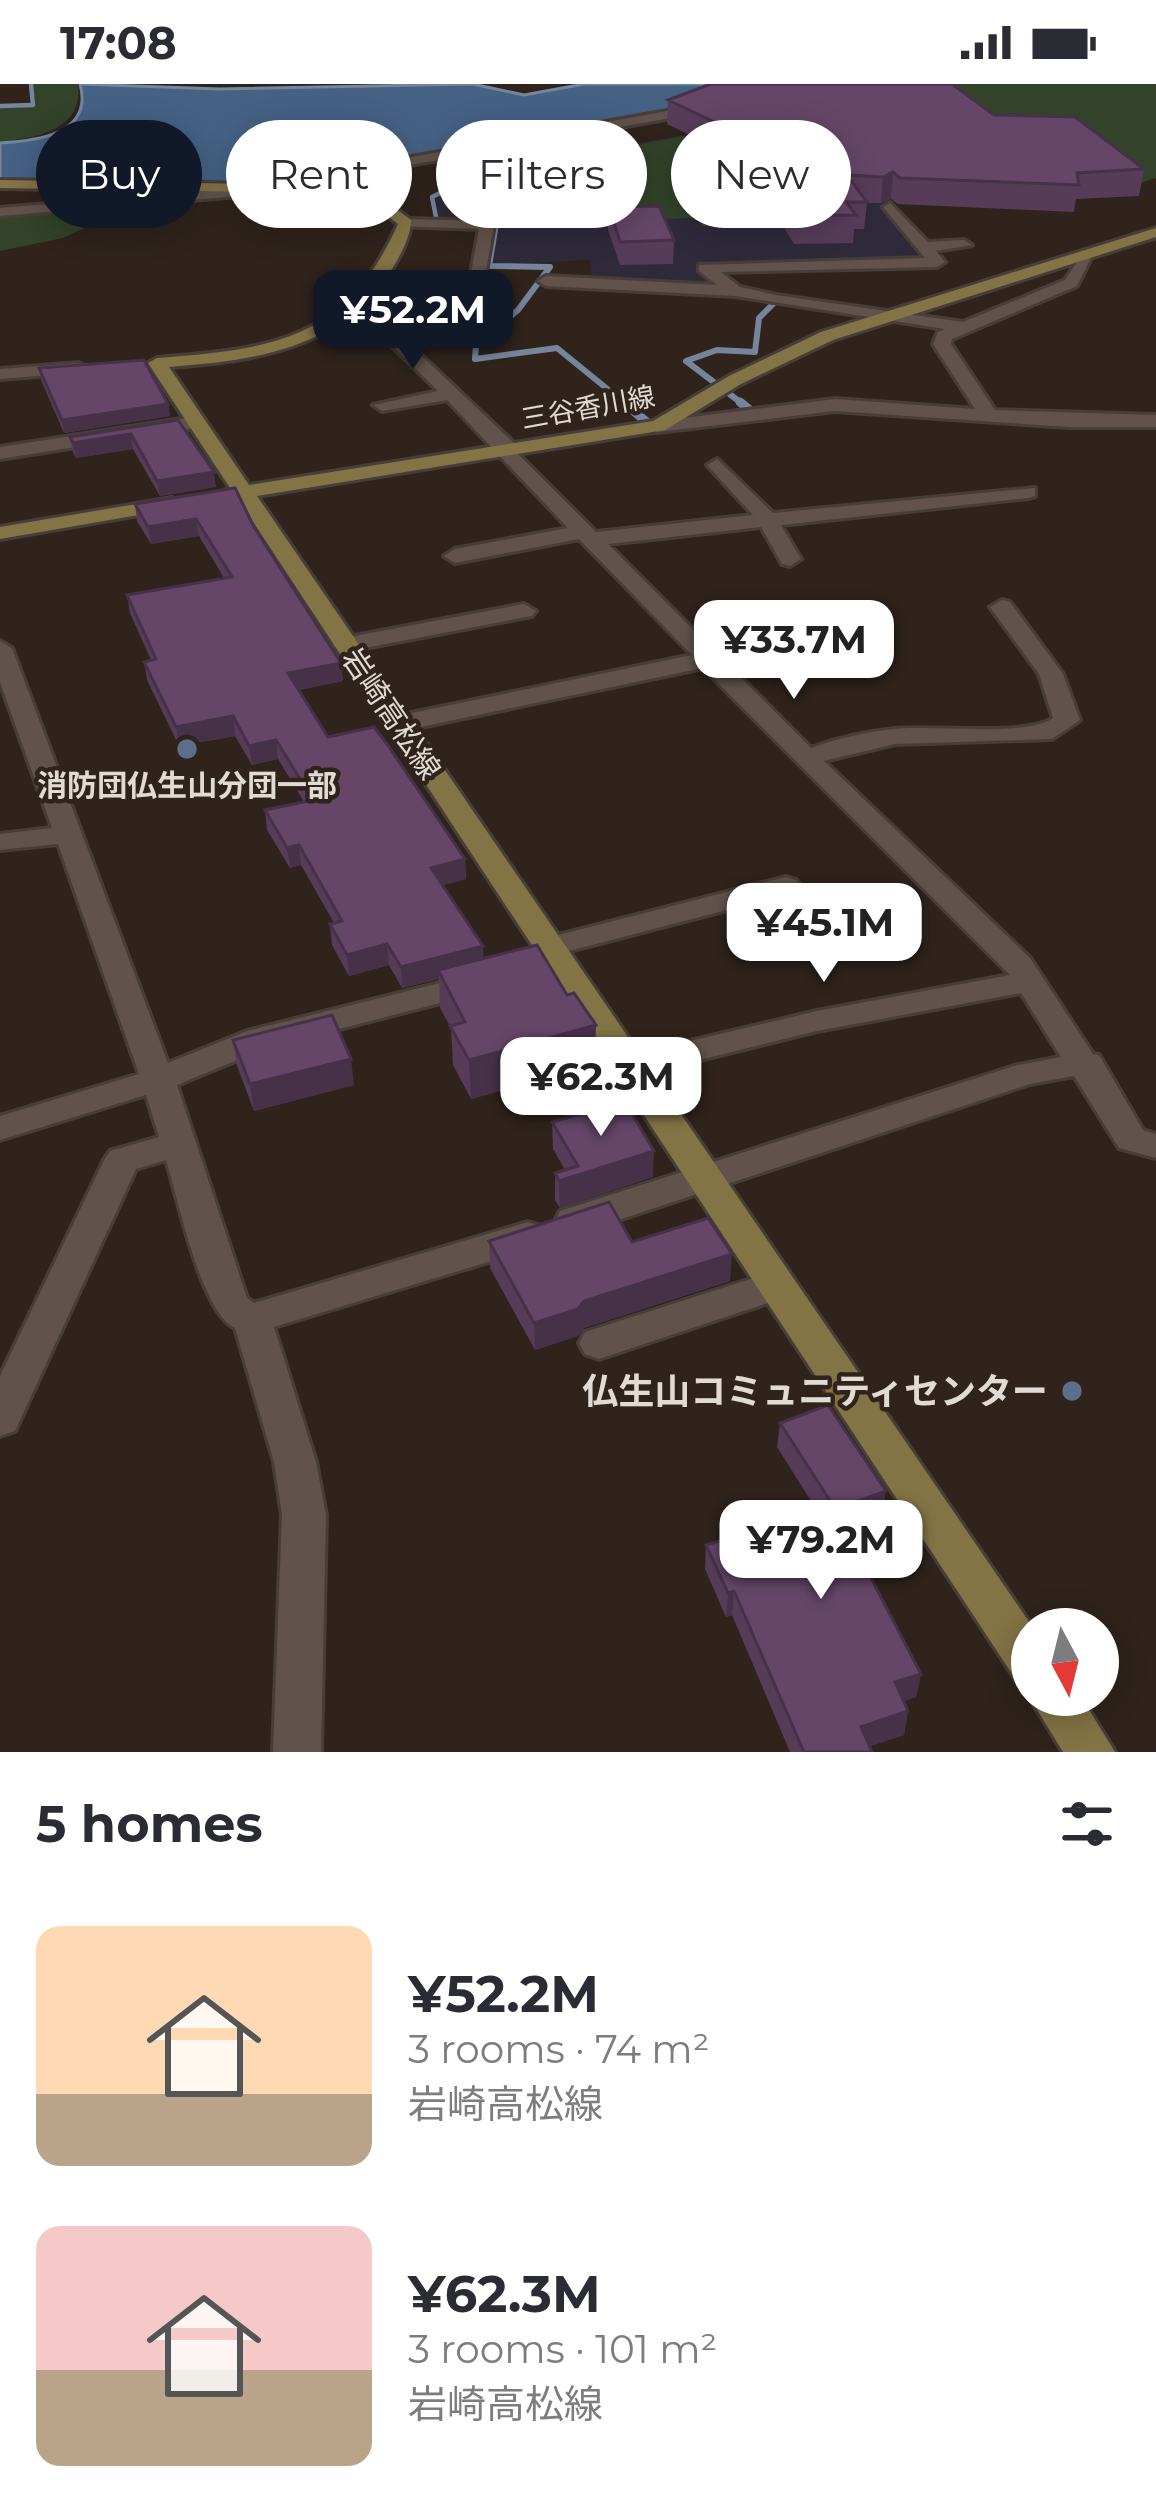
<!DOCTYPE html>
<html lang="en">
<head>
<meta charset="utf-8">
<style>
  :root { --surface:#fff; --page:#f7f7f7; --text:#2b2b33; --muted:#7c7c81; --accent:#111827 }
  body { margin:0; font-family:Montserrat,"Noto Sans JP",sans-serif; background:var(--page); color:var(--text); height:100vh; display:flex; flex-direction:column; font-size:45px; white-space:nowrap }
  * { box-sizing:border-box; margin:0 }
  p { font-size:39px; color:var(--muted) }
  .icon { flex:none; width:66px; height:66px; fill:none; stroke:currentColor; stroke-width:2; stroke-linecap:round; stroke-linejoin:round }
  .map { position:relative; height:1668px; overflow:hidden }
  .side { display:flex; flex-direction:column; background:var(--surface); flex:1 }
  .side>* { flex:none }
  .guide { position:absolute; left:36px; top:36px; width:1086px; height:108px; display:flex; gap:24px }
  .needle { width:78px; rotate:173deg }
  .fabs { position:absolute; left:1011px; top:1524px; display:grid; gap:24px }
  .fabs a { display:grid; place-items:center; width:108px; height:108px; border-radius:50%; background:var(--surface); box-shadow:0 6px 30px #0003; font-size:60px }
  .price { position:absolute; translate:-50% -102px; padding:0 27px; border-radius:24px; background:#fff; color:#222; font-size:39px; line-height:78px; filter:drop-shadow(0 3px 6px #0008) }
  .price::after { content:''; position:absolute; left:50%; top:72px; width:36px; height:27px; margin-left:-18px; background:inherit; clip-path:polygon(0 0,100% 0,50% 100%) }
  .price.on { background:var(--accent); color:#fff }
  ul { padding:0; list-style:none }
  li { display:flex; align-items:center; gap:36px; height:300px; padding:0 36px }
  li span { display:grid; place-items:center; flex:none; width:336px; height:240px; border-radius:24px; color:#555 }
  li>.icon { margin-inline-start:auto }
  span .icon { width:144px; height:144px; fill:#fffc; stroke-width:1 }
  li b { font-size:51px }
  h2 { display:flex; justify-content:space-between; align-items:center; height:144px; padding:0 36px; font-size:51px }
  .tag { padding:0 42px; border-radius:54px; background:var(--surface); box-shadow:0 6px 30px #0003; font-size:42px; line-height:108px }
  .tag.on { background:var(--accent); color:#fff }
  .status { display:flex; justify-content:space-between; align-items:center; height:84px; padding:0 60px; background:var(--surface); direction:ltr }
  .status svg { height:33px; fill:currentColor }
  .map>svg:first-child { display:block }
  .education { fill:#2f2a3a }
  .green { fill:#324329 }
  .water { fill:#456184; stroke:#74859c; stroke-width:3 }
  .lines { fill:none; stroke-linecap:round; stroke-linejoin:round }
  .stream-far2 { stroke:#74859c; stroke-width:4.5 }
  .stream-far1 { stroke:#74859c; stroke-width:6 }
  .stream { stroke:#74859c; stroke-width:9 }
  .minor-casing { stroke:#483d38; stroke-width:6 }
  .secondary-casing { stroke:#483d38; stroke-width:6 }
  .minor { fill:#61534b; fill-rule:evenodd }
  .secondary { fill:#837445; fill-rule:evenodd }
  .wall { fill:#573c59 }
  .shaded-wall { fill:#473149 }
  .building { fill:#654668; stroke:#473149; stroke-width:3 }
  .service-dot { fill:#5c6f8a; stroke:#2f231c; stroke-width:4.5 }
  .labels { text-anchor:middle; stroke-width:9; stroke-linejoin:round; paint-order:stroke }
  .far-street-label { font-size:27px; fill:#e2dad5; stroke:#2f231c }
  .street-label { font-size:30px; fill:#e2dad5; stroke:#2f231c }
  .poi-label { font-size:30px; font-weight:bold; fill:#e2dad5; stroke:#2f231c }
  .near-poi-label { font-size:36px; font-weight:bold; fill:#e2dad5; stroke:#2f231c; text-anchor:end }
</style>
</head>
<body>
<div class="status"><b>17:08</b><svg viewBox="0 0 49 12"><path d="M0 12V9h3v3zM5 12V6h3v6zM10 12V3h3v9zM15 12V0h3v12zM26 1h20v11H26zM47 4h2v5h-2z"/></svg></div>
<div class="map">
<svg width="1156" height="1668" viewBox="0 0 1156 1668">
  <rect width="100%" height="100%" fill="#2f231c"/>
  <path class="education" d="M690 50 750 80 888 115 889 121 882 122 926 177 712 182 697 184 715 200 701 202 592 197 590 176 491 181 497 140 438 138 435 111 496 99 492 91 512 81Z"/>
  <path class="green" d="M33 0H78C84 47 35 54 0 58V21L35 18Z
    M807 0H1156V94L1133 101Z
    M685 52 743 80 824 102 755 104 776 140 702 142 697 134 533 138 519 97 504 92 528 80Z
    M89 121 93 140 63 154 0 167V130Z"/>
  <path class="water" d="M80 0 219 5 473 0 524 11 584 0H740L678 29 243 103 0 98V59C35 57 94 51 80 0Z"/>
  <g class="lines">
    <path class="stream-far2" d="M0 22 33 21 31 0
      M440 109 432 113 437 138H447
      M479 139 496 142"/>
    <path class="stream-far1" d="M486 139 496 140 489 182 550 183 518 226 476 261 475 275 557 264 627 321
      M744 321 686 277 717 266 755 268 759 234 775 218"/>
    <path class="stream" d="M623 318 649 340 663 339
      M737 329 751 327 740 318"/>
    <defs>
      <path id="minor" d="M742 0H758L687 31 239 112 0 132V124L239 104 684 24Z
        M890 119 928 158 964 156 972 161 936 167 945 178 937 183 721 188 740 203 776 211 963 238 1065 196 1085 166H1095L1077 202 952 255 951 260 995 326 1156 331V343H1069L835 327 658 348 651 346V338L835 315 975 325 933 260 938 248 945 245 735 212 546 202 538 197 546 192 717 201 699 187V181L925 174 883 123Z
        M406 135 487 137 494 141 483 205 408 259 514 359 516 368 596 448 753 431 707 381 717 375 773 429 1035 404V412L1028 414 781 441 801 475 790 482 782 480 761 443 608 460 811 664C838 654 866 648 894 645 931 641 1027 653 1053 634L1039 590 990 523 1002 516 1010 518 1063 590 1080 636 1052 655 895 660 824 677 1030 874 1093 970 1099 971 1143 1046 1156 1050V1074L1119 1064 1074 992 1030 1000 573 1151 560 1147 555 1137 560 1127 1014 982 1061 973 1021 909 817 947 631 993 619 990 614 982 619 974 631 971 817 927 1010 891 703 584 397 648 388 645 384 640 397 632 692 571 579 455 455 479 444 472 455 465 568 444 447 316 382 327 373 321 438 307 388 258 469 200 479 145 401 142Z
        M79 279 88 284 85 288 0 295V285Z
        M195 333 202 335V343L0 375V363Z
        M524 520 536 527 532 532 344 568 332 561 344 554Z
        M0 557 12 564 168 979 247 947 476 890 492 900 487 907 269 963 177 1001 247 1214 254 1219 528 1138 541 1142 547 1152 541 1162 274 1243 316 1378 326 1431 321 1668H273L282 1431 274 1378 235 1244C201 1229 178 1114 166 1076L136 1085 15 1347 0 1352V1292L104 1076 110 1067 159 1053 146 1011 0 1056V1032L139 990 58 760 0 766V750L52 744 0 598Z
        M786 793 796 796 801 802 796 808 550 872 535 863 539 856Z
        M776 1187 789 1192 795 1202 789 1212 599 1275 585 1270 579 1259 585 1248Z"/>
      <path id="secondary" d="M0 96 316 101 383 115 411 136C411 154 397 178 386 194 335 266 251 277 169 283L249 401 653 337 729 292 821 248 1156 144V153L833 256 741 300 665 346 257 412 1034 1545 1032 1603 1016 1596 238 415 225 417 215 411 230 404 148 279 157 274C274 265 346 256 398 140L373 121 316 109 0 104Z
        M172 414 182 420 179 424 0 455V443Z
        M1032 1603V1611H1080L1115 1668H1063L1028 1611Z"/>
    </defs>
    <use href="#minor" class="minor-casing"/>
    <use href="#secondary" class="secondary-casing"/>
    <use href="#minor" class="minor"/>
    <use href="#secondary" class="secondary"/>
  </g>
  <path class="wall" d="M668 16 994 31 1144 85 1139 112 1076 115 1074 128 898 120 891 115 881 119H867L864 145H854L853 159 794 160 745 78 667 40Z
    M400 61 401 87 400 115H391L332 100 330 73Z
    M609 123 674 156 673 180 620 181 608 146Z
    M39 284 168 320 170 332 64 349 41 296Z
    M178 336 216 403 160 412 133 365 76 374 73 368 70 353Z
    M135 420 254 443 341 579 343 597 299 606 328 653 465 775 466 795 443 801 484 874 595 980 471 1015 453 981 451 944 440 924 439 895 402 904 389 881 349 892 332 861 330 840 334 839 301 781 290 784 267 746 265 726 304 718 278 675 252 681 235 652 179 662 147 596 144 578 151 576 130 529 127 511 224 494 199 452 151 460 137 437Z
    M233 956 354 1001 254 1027 237 982Z
    M552 1038 653 1093 560 1124 555 1116V1089L565 1086 553 1065Z
    M489 1157 632 1158 730 1197 584 1244 578 1252 535 1266 490 1184Z
    M780 1339 882 1431 845 1444 921 1590 916 1613 904 1617 908 1627 904 1651 869 1662 872 1668H790L732 1531 726 1533 705 1485 706 1461 818 1428 777 1363Z"/>
  <path class="shaded-wall" d="M400 61 401 87 400 115 398 88Z
    M893 88 891 115 881 119 883 93Z
    M168 320 170 332 64 349 62 336Z
    M131 350 133 365 76 374 73 359Z
    M214 388 216 403 160 412 157 397Z
    M196 435 199 452 151 460 148 443Z
    M341 579 343 597 290 608 288 589Z
    M233 632 235 652 179 662 176 643Z
    M276 656 278 675 252 681 249 662Z
    M299 761 301 781 290 784 287 764Z
    M465 775 466 795 432 804 431 784Z
    M387 860 389 881 349 892 347 871Z
    M483 862 484 883 438 886 439 895 402 904 401 883Z
    M596 941 595 980 471 1015 469 976Z
    M351 975 354 1001 254 1027 250 1000Z
    M654 1067 653 1093 560 1124 559 1097Z
    M732 1170 730 1197 584 1244 578 1252 535 1266 534 1239 584 1217Z
    M886 1407 882 1431 832 1449 835 1425Z
    M734 1507 732 1531 726 1533 728 1509Z
    M921 1590 916 1613 890 1622 895 1598Z
    M908 1627 904 1651 856 1667 861 1643Z"/>
  <path class="building" d="M711 0H952L994 31 1075 33 1144 85 1077 89 1079 101 900 94 893 88 883 93 847 91 867 118H846L856 131 796 132 746 53 668 16Z
    M400 61 398 88H389L330 73Z
    M659 122 674 156 620 158 609 123Z
    M144 276 168 320 62 336 39 284Z
    M178 336 214 388 157 397 131 350 73 359 70 353Z
    M235 404 254 443 341 579 288 589 328 653 374 643 387 660 465 775 431 784 483 862 401 883 387 860 347 871 330 840 342 837 299 761 287 764 265 726 313 716 276 656 249 662 233 632 176 643 144 578 156 575 127 511 232 493 196 435 148 443 135 420Z
    M537 861 567 911 574 909 596 941 469 976 450 942 465 938 438 886Z
    M332 931 351 975 250 1000 233 956Z
    M625 1018 654 1067 559 1097 555 1089 578 1082 552 1038Z
    M609 1118 632 1158 708 1134 732 1170 584 1217 578 1225 534 1239 489 1157Z
    M828 1321 886 1407 835 1425 921 1590 895 1598 908 1627 861 1643 872 1668H804L734 1507 728 1509 706 1461 834 1423 780 1339Z"/>
  <g class="service-dot">
    <circle cx="187" cy="665" r="12"/>
    <circle cx="1072" cy="1307" r="12"/>
  </g>
  <g class="labels">
    <g class="far-street-label">
      <text transform="translate(588 324) rotate(-10)" y="9">三谷香川線</text>
    </g>
    <g class="street-label">
      <text transform="translate(391 630) rotate(56)" y="10">岩崎高松線</text>
    </g>
    <g class="poi-label">
      <text x="187" y="712">消防団仏生山分団一部</text>
    </g>
    <g class="near-poi-label">
      <text x="1048" y="1320">仏生山コミュニティセンター</text>
    </g>
  </g>
</svg>
<div class="fabs">
<a><svg class="needle" viewBox="-14 -14 28 28"><path d="M0-13l5 13h-10z" fill="#e53935"/><path d="M0 13l5-13h-10z" fill="#7c7c81"/></svg></a>
</div>
<b class="price on" style="left:413px;top:288px">¥52.2M</b>
<b class="price" style="left:794px;top:618px">¥33.7M</b>
<b class="price" style="left:824px;top:901px">¥45.1M</b>
<b class="price" style="left:601px;top:1055px">¥62.3M</b>
<b class="price" style="left:821px;top:1518px">¥79.2M</b>
<div class="guide">
<a class="tag on">Buy</a>
<a class="tag">Rent</a>
<a class="tag">Filters</a>
<a class="tag">New</a>
</div>
</div>
<section class="side">
<h2>5 homes<svg class="icon" aria-label="filters" viewBox="0 0 24 24"><path d="M4 7h16M4 17h16"/><circle cx="9" cy="7" r="2"/><circle cx="15" cy="17" r="2"/></svg></h2>
<ul>
<li><span style="background:linear-gradient(#ffd9b3 70%,#b9a48a 0)"><svg class="icon" aria-label="home" viewBox="0 0 24 24"><path d="M3 11l9-7 9 7M6 9v11h12V9"/></svg></span><div><b>¥52.2M</b><p>3 rooms · 74 m²</p><p>岩崎高松線</p></div></li>
<li><span style="background:linear-gradient(#f6c9c9 60%,#b9a48a 0)"><svg class="icon" aria-label="home" viewBox="0 0 24 24"><path d="M3 11l9-7 9 7M6 9v11h12V9"/></svg></span><div><b>¥62.3M</b><p>3 rooms · 101 m²</p><p>岩崎高松線</p></div></li>
</ul>
</section>
</body>
</html>
